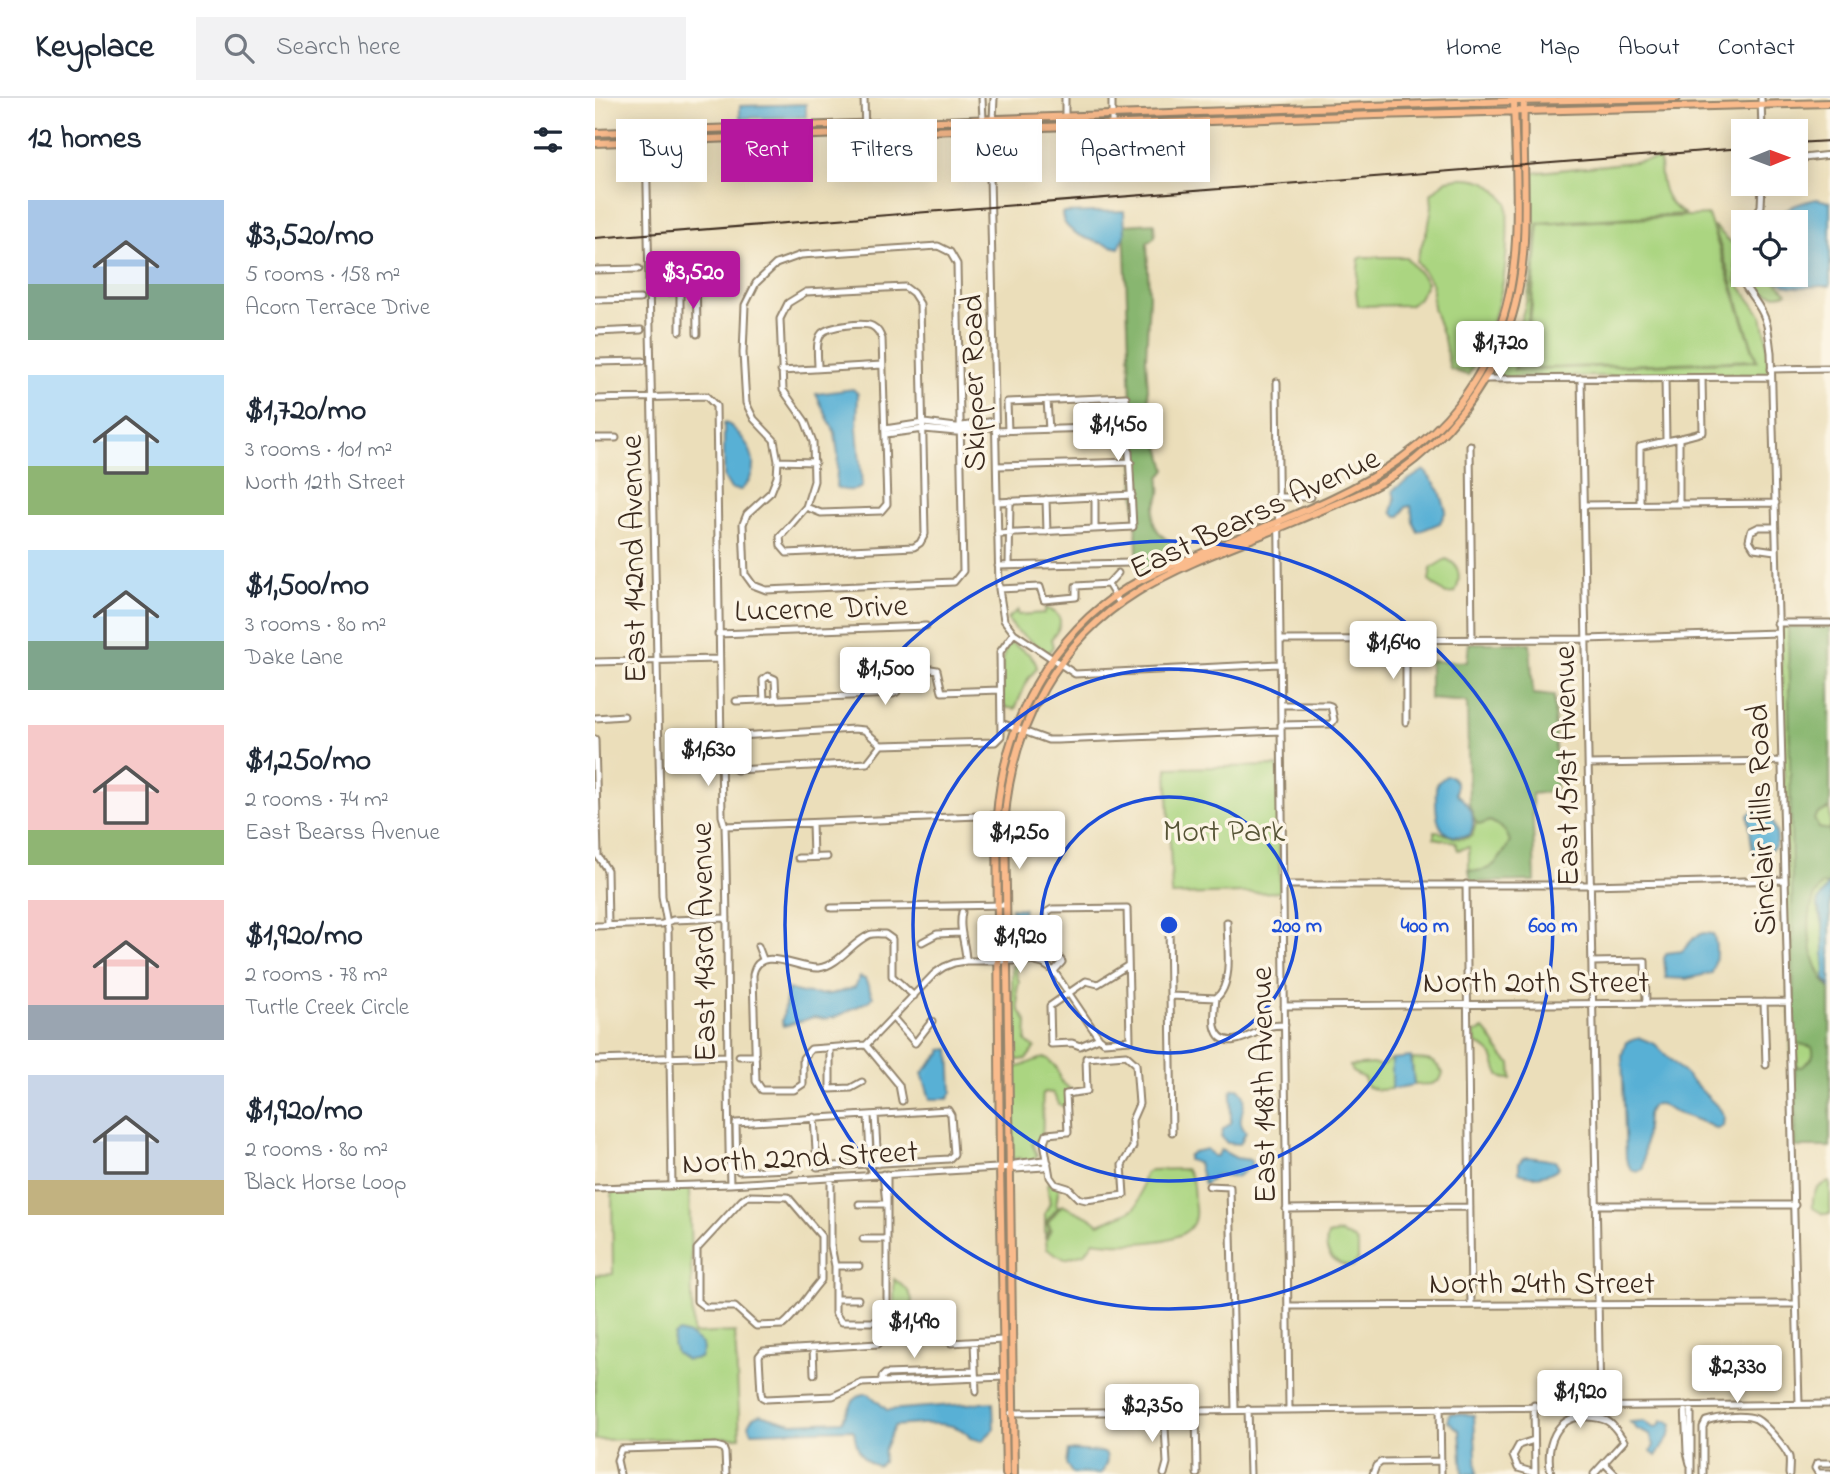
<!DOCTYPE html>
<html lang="en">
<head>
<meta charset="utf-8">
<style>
  :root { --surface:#fff; --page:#f2f2f3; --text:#1f2937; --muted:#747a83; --line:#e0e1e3; --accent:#b5179e }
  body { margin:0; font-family:"Indie Flower",sans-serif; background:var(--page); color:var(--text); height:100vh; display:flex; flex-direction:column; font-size:26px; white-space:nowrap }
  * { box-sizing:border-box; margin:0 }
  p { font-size:23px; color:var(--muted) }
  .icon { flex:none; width:38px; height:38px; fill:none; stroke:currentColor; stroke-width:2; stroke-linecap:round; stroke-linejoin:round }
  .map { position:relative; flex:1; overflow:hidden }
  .drawer { display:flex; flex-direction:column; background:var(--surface); width:595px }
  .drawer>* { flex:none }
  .top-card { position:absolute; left:21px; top:21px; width:665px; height:63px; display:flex; gap:14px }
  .needle { width:46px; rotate:89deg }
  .buttons { position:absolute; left:1136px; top:21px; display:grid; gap:14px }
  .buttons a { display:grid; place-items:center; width:77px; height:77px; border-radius:0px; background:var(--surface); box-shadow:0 4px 18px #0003; font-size:35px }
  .price { position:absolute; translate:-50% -60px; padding:0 16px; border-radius:7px; background:#fff; color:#222; font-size:23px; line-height:46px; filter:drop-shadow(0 2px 4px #0008) }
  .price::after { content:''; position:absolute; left:50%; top:42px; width:21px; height:16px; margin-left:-10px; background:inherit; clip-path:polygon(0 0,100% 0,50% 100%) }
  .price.active { background:var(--accent); color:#fff }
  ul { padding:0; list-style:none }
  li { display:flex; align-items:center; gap:21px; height:175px; padding:0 28px }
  li span { display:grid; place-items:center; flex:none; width:196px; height:140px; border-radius:0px; color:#555 }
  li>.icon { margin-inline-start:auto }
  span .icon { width:84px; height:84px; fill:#fffc; stroke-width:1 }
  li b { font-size:30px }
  h2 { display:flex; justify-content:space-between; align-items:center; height:84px; padding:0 28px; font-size:30px }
  .chip { padding:0 24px; border-radius:0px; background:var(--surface); box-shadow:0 4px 18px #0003; font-size:24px; line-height:63px }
  .chip.active { background:var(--accent); color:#fff }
  header { display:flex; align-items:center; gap:42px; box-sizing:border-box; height:98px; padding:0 35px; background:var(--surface); border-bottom:2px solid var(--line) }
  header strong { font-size:33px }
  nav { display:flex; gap:38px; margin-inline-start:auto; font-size:24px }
  .search { width:490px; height:63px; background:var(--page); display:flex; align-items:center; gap:18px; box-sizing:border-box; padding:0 24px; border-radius:0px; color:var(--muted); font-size:26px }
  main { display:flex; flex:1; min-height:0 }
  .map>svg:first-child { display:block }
  .green { fill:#abd581; stroke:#738050; stroke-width:2 }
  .forest { fill:#88b66f; stroke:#627046; stroke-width:2; fill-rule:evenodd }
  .water { fill:#58b0d5; stroke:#4a6d7a; stroke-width:2 }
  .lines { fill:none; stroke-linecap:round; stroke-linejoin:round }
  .minor-casing { stroke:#93846c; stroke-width:9 }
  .major-casing { stroke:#93846c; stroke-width:10 }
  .minor { stroke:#fff; stroke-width:5 }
  .major { stroke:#fabb8c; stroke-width:6 }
  .rail { stroke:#3b2a1e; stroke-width:2 }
  .ring { fill:none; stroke:#1d4ed8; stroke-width:3.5 }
  .labels { text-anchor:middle; stroke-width:7; stroke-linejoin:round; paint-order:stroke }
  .street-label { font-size:32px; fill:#3b2a1e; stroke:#fcf5e5 }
  .park-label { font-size:32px; fill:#575537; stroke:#fcf5e5 }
  .centre { fill:#1d4ed8; stroke:#fcf5e5; stroke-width:3.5 }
  .ring-label { font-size:21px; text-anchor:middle; font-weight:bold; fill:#1d4ed8; stroke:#fcf5e5; stroke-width:7; stroke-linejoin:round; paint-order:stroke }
</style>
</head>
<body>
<header>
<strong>Keyplace</strong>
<div class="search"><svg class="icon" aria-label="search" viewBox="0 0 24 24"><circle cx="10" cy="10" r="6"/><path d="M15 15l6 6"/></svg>Search here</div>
<nav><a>Home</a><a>Map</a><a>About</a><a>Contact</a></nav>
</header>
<main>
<section class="drawer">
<h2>12 homes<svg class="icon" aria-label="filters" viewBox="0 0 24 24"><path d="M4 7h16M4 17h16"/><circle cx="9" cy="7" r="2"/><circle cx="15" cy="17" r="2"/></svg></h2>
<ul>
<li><span style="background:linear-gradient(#a9c7e8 60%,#7fa58c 0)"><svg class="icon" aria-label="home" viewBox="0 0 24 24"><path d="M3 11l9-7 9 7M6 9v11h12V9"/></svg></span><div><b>$3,520/mo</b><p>5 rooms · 158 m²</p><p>Acorn Terrace Drive</p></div></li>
<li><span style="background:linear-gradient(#bfe0f5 65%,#8fb573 0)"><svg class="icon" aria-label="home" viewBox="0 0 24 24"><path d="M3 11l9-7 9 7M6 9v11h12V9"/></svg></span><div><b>$1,720/mo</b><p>3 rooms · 101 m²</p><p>North 12th Street</p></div></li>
<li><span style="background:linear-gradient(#bfe0f5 65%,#7fa58c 0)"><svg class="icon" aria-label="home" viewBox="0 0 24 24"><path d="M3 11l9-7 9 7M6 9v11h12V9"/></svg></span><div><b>$1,500/mo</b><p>3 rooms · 80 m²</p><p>Dake Lane</p></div></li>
<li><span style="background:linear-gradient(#f6c9c9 75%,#8fb573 0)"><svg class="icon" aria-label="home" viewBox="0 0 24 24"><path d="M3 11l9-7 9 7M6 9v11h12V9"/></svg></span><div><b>$1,250/mo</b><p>2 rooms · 74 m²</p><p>East Bearss Avenue</p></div></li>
<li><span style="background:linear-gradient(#f6c9c9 75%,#9aa5b1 0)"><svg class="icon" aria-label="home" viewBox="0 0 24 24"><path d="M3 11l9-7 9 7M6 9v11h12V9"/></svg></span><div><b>$1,920/mo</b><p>2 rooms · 78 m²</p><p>Turtle Creek Circle</p></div></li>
<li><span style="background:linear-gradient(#c9d6e8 75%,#c2b280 0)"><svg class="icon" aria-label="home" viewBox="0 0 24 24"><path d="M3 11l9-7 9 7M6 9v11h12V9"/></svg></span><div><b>$1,920/mo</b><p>2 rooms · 80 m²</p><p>Black Horse Loop</p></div></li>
</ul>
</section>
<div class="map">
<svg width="1235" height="1376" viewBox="0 0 1235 1376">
  <rect width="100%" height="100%" fill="#fcf5e5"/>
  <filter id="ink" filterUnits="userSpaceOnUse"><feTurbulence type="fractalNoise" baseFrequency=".0143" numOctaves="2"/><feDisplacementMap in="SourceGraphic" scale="14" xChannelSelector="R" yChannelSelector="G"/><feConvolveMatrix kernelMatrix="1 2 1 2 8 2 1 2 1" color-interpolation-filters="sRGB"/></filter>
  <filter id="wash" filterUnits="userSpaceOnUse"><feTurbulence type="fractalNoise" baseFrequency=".00686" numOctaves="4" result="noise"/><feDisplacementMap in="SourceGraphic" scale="28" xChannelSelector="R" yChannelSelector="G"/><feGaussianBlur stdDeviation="1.57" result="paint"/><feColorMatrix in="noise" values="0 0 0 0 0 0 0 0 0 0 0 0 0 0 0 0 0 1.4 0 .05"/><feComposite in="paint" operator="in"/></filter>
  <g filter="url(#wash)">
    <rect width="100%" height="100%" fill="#ebdeba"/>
    <path class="green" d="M1065 61C1065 84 1068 106 1090 116L943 125 934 218 919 272 1162 263 1119 128 1141 149V183L1167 218 1172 242 1174 277 900 279C921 243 937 198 939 156 941 129 936 102 937 75Z
      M864 80C887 79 898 85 912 105 915 170 906 220 873 277L855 271 849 241 838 210 837 185 821 163 834 126 837 108 836 96 852 82Z
      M1113 117 1161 262 921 271 936 218 944 126Z
      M768 159H811L832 184 824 200 815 207 763 208 761 193 764 161Z
      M1150 177C1167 177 1182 180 1192 195 1174 201 1160 191 1150 177Z
      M851 461C866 466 866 482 860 495L851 496 834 483 836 470Z
      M450 510C470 516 468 528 456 541L458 549 453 555 421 532 412 521 423 512V517L450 515Z
      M1188 529H1235V1048H1198L1186 532Z
      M415 545C427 551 440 557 442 570L433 581 420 611 408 609C408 593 403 555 415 545Z
      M683 668 685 794 577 797 572 670Z
      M895 723C905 728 912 732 915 744 905 761 897 777 874 772V749L863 752 860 744 839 740V733C853 735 861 745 877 738L881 725 887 726Z
      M417 867 425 868 421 874 424 884 422 893 424 911 432 924 431 944 440 950 431 961 424 962 418 960Z
      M889 931C900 942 903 957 916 966L917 981C898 982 904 969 896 956 893 951 886 948 881 945L879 935Z
      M452 960 462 970 466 983 477 993 469 1009 464 1006 458 995 450 994 448 996C446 1005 450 1034 446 1039 444 1042 440 1044 437 1046L442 1057 435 1067 424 1060 418 1061V970C430 969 439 960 452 960Z
      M797 961V991L784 992 772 989 769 980 757 974 755 968 777 966 786 968Z
      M817 961C831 961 840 961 848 975L845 982 837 986 819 987Z
      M590 1071C599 1078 598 1090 599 1101 600 1109 602 1120 597 1127 585 1148 519 1147 499 1143L490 1155 470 1161 452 1151 451 1142 456 1131 453 1124 467 1107 498 1121 504 1126C515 1120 540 1115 543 1105 546 1096 547 1085 550 1076L556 1072Z
      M456 1083 464 1088 461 1107 464 1108 451 1124 454 1131 450 1141V1115L455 1105 452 1086Z
      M1235 1084V1116H1228L1218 1110C1217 1096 1220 1088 1235 1084Z
      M94 1090 98 1236 140 1234 145 1339 0 1342V1177L18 1176 17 1093Z
      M744 1135 759 1141 763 1147V1162L758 1168C739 1168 727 1155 733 1137Z
      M299 1181C319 1194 324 1206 305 1224H299Z"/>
    <path class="forest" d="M559 125 560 139 552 145 554 198 551 261 556 335 566 352 571 372 565 379C564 386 566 389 565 396 564 402 560 406 559 412 554 434 574 445 592 451L558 465 543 476 529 127Z
      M1193 529H1235V710L1223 716 1219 721 1224 730 1235 732V786L1227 787C1205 811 1214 868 1235 891V1049H1201ZM1201 945 1217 949C1221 959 1215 963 1207 969H1202Z
      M874 545H935L938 596 959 598 961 693 937 696 940 783 876 784 874 772C896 777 906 761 915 744 912 732 905 728 895 723L887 726 881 725 874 706 872 604 835 601V563L872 564Z"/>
    <path class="water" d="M211 6V19L145 20V8Z
      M1222 101 1235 104V188C1206 187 1198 196 1175 177H1200V124H1181C1191 108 1204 105 1222 101Z
      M529 113 530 135 524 150C506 145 467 138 467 115Z
      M258 291 263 296 262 330 267 388C262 394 247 393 241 389L243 357 240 335 221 296Z
      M129 325C135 326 137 329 142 334 159 351 166 374 146 392L136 391 129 379Z
      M829 372 845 393 851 413 845 425 823 434 818 424 816 408 811 409 805 418H800L797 414 800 402 798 392Z
      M851 678H856L861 684V696C874 705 883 721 875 737 840 746 840 716 841 690L842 685Z
      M1158 713 1175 717C1185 744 1188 752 1158 757L1153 717Z
      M1233 787 1235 789V889L1230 881 1228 827 1222 805Z
      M416 810 429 811 422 842 424 855 417 854Z
      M1108 835 1118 836C1123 848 1121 863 1117 875L1091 881 1071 880 1069 860 1072 855 1087 853 1099 840Z
      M265 879 270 881 278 899 274 903 243 918 231 921 219 919 189 928 187 924 193 891C216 899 237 899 260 889Z
      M1045 940 1060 946 1125 1011 1129 1018 1128 1028 1122 1031C1107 1023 1095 1019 1079 1014 1073 1012 1070 1006 1063 1006 1056 1006 1054 1011 1052 1017L1048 1071 1042 1074 1036 1072 1031 1061 1027 957 1031 944Z
      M355 951 357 994 353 1001H335L327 975 346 955V952Z
      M816 959 819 987 797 991V961Z
      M643 990C660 1004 636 1019 651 1034L645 1046 632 1045 626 1038 628 1031 636 1025C636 1017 635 996 637 991Z
      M612 1051 618 1058H622L626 1052 641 1060 656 1062V1068C637 1083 643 1080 622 1077L609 1087 603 1065 593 1062V1058L598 1054Z
      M934 1059 961 1063 964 1069C955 1078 935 1081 924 1074V1065L928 1060Z
      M84 1234 94 1237 107 1246 108 1252 105 1260 91 1262 81 1255 78 1246 79 1237Z
      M267 1296H274L292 1312 398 1304 399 1331 387 1343 375 1340C362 1319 321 1327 299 1328L289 1352 288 1364 283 1368C266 1364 261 1349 259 1333L255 1331 157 1334 153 1327 158 1319 165 1316 197 1325 247 1323 258 1303Z
      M855 1315 879 1317 882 1376H868L865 1333 853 1323Z
      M1049 1323 1059 1330 1065 1327 1066 1323H1072L1077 1326 1075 1337 1061 1358 1056 1354 1059 1347 1055 1337 1043 1332 1035 1324Z
      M473 1352 506 1354 511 1356 512 1363 507 1375 503 1376 477 1375 471 1366Z"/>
  </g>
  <g filter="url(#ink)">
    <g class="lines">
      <defs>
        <path id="minor" d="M269 0 270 36
          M387 0 388 22 394 31
          M399 0 398 22 394 31 404 491 409 522 419 535 480 576 684 566
          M470 0V19
          M517 0V27
          M1166 0 1167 33
          M51 43 67 798 73 831 77 1088
          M1200 61 1235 57
          M1159 124 1166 108 1167 86
          M1148 146C1133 181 1155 189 1168 216 1174 227 1174 242 1176 254L1204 1306
          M343 148 355 154 362 166 368 473 359 484 171 492 158 487 150 476 148 426 152 416 176 394 182 379 183 363 179 342 159 321 151 305 148 255 150 207 161 185 181 166 206 157Z
          M70 161H101L102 236
          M0 172 44 171
          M310 189 318 195 325 206 330 436 325 445 319 449 192 455 186 448 185 439 211 409 219 383 218 344 210 323 188 292 185 221 193 205 211 194Z
          M85 193V233
          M54 195 100 193
          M0 202 45 201
          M0 234 46 232
          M0 264 48 263
          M1176 271 1235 270
          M186 273 287 267
          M986 280 1005 1307
          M1070 280 1071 342
          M890 281 1176 279
          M682 284 694 1311
          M0 301 111 298 121 308 127 718 130 728C134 847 131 967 135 1086
          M491 301 492 330
          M452 302 454 332
          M290 331 329 325 361 329 400 323
          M400 333 534 329
          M291 336 329 331 361 334 400 328
          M0 340H21
          M875 347 877 542
          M183 363 220 364
          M402 368 536 364
          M500 399V431
          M682 399H716
          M451 401 452 434
          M403 404 537 397
          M1045 406V349C1067 343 1087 341 1108 334L1107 280
          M1084 406V342
          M989 407 1181 405
          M211 409 226 415 286 413 292 406 287 241C285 236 283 231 277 228 268 224 234 228 227 235 220 243 223 259 223 269
          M1180 429H1164L1156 433 1154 442 1159 450 1180 453
          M402 436 538 429 531 299 412 304 413 333
          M403 468 536 465
          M414 468 415 403
          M513 486 525 506
          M404 491 445 489 449 502 481 499V488L513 486 523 475
          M1182 525H1235
          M123 536 331 528
          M685 542 991 541 1183 535
          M811 542V624
          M0 564 123 561
          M169 602 168 582 173 578 180 581 181 601
          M141 603 298 596 302 594V573L336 571 342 572 347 594 405 592
          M0 620 29 618
          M406 625 453 642H462L686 633
          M686 627 736 626 739 622 736 608 733 607H686
          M0 641 3 758 12 772 13 828
          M286 647 272 665 142 672C129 667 128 652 135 640L144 638 259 631 269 632 286 647 400 644 406 638 405 554 419 535
          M994 666 1186 663
          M217 725 218 759
          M130 728 410 717
          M203 760 232 759
          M871 786 876 1207
          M688 787H995L1189 782
          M236 810 411 807
          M367 814C363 832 371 846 371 863
          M632 824C632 846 639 886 621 900 620 909 619 920 620 928 626 957 659 935 673 929 678 927 684 927 690 927
          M574 827 577 1034
          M0 828 67 826 78 822 132 820
          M327 844 342 836 365 835
          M163 848 168 861
          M411 862 416 860 442 861
          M997 864 1050 863 1051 905
          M458 872 504 940 509 944 535 942 532 810 457 811 452 814 454 844 467 864 459 873
          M319 898 297 878V841L290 836C285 836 278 835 274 837 256 845 244 867 224 870 204 872 163 845 158 877L161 983 167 992H199L208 986V960L216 951 271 947 340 875 349 869 359 865 371 863H436L448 866 459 873
          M576 898 621 900
          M1169 904 1171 967
          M689 908 1194 904
          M299 921 320 945 337 923
          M504 940 485 948 477 945 456 946 455 908 491 883 503 886 532 868
          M271 947 304 987 307 1003
          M235 950V991L256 990 267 984
          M531 957 541 966 544 1006 537 1022 538 1049 527 1067 529 1097 491 1102 483 1100 473 1090 460 1086 455 1079 449 1044 452 1036 473 1034 471 996 492 993 491 960Z
          M144 958H161
          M0 962 132 958
          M280 1017 283 1066
          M273 1018 276 1077
          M419 1069 420 1066 448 1062 451 1065
          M195 1071 144 1073 142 1070 141 1025 353 1012 356 1017 359 1056 354 1061 222 1069 219 1019
          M288 1076 291 1106
          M236 1080V1148L240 1168V1215L246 1224H287L292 1218V1076
          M614 1088 635 1089 640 1311
          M0 1090 135 1086 419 1069 420 1071 449 1069 453 1064
          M153 1098 193 1099 226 1138V1182C212 1198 203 1214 188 1227L161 1228 140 1209H110L102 1203V1151L147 1102Z
          M264 1106H291
          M1002 1107H1200
          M691 1111 875 1109
          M268 1141H291
          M240 1168H264
          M240 1201H263
          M693 1208 1201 1206
          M408 1242 356 1245 339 1233 294 1235 283 1246 168 1253 164 1258 166 1295 167 1299 171 1301 238 1298 267 1285 409 1279
          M379 1244 381 1294
          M218 1250 219 1276
          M287 1284V1279L290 1276 380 1273
          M939 1307 940 1376
          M1090 1307 1092 1354 1095 1366
          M1096 1307V1376
          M845 1309 846 1376
          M601 1311 602 1376
          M653 1311 655 1376
          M569 1312 572 1365 569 1376
          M416 1315 1235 1306
          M939 1342 924 1347 918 1358 923 1370 940 1375
          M1009 1365 1020 1376
          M1235 1365H1222L1220 1370 1223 1375H1235
          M25 1376 22 1362 26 1351 121 1348 128 1350 130 1355 131 1376
          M778 1376 781 1368 786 1364 846 1363
          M956 1376C950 1348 960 1316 994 1319 1002 1320 1009 1320 1015 1325 1021 1330 1025 1337 1029 1343L999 1376
          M1108 1376V1329L1111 1323C1123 1319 1149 1316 1161 1321 1170 1326 1191 1350 1194 1359 1195 1364 1194 1371 1194 1376"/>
        <path id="major" d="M0 35 919 3 1082 0
          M0 45 781 17 1235 5
          M411 1376 405 1069 402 717C409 626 455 537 535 488 559 474 586 464 612 453 736 400 858 368 906 226 930 157 920 72 919 0
          M419 1376 410 717C418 626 463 543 542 494 591 463 649 445 701 423 735 408 771 396 802 375 851 341 890 292 911 236 940 161 926 78 929 0"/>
      </defs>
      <use href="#minor" class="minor-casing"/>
      <use href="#major" class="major-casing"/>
      <use href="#minor" class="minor"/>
      <use href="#major" class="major"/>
      <path class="rail" d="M1200 45 1235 43
        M0 140 1148 50"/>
    </g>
  </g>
  <g class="ring">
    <circle cx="574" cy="827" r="128"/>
    <circle cx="574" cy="827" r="256"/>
    <circle cx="574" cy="827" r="384"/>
  </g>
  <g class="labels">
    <g class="street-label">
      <text transform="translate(377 285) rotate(-91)" y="11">Skipper Road</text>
      <text transform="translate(659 414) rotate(-25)" y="11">East Bearss Avenue</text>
      <text transform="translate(37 461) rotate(-91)" y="11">East 142nd Avenue</text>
      <text transform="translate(226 509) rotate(-2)" y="11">Lucerne Drive</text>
      <text transform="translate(970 668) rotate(-91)" y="11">East 151st Avenue</text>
      <text transform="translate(1165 722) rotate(-92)" y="11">Sinclair Hills Road</text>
      <text transform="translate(107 844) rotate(-91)" y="11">East 143rd Avenue</text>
      <text x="941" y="894">North 20th Street</text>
      <text transform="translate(667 987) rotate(-91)" y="11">East 148th Avenue</text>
      <text transform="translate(205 1058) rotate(-3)" y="11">North 22nd Street</text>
      <text x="947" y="1195">North 24th Street</text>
    </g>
    <g class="park-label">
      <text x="629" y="743">Mort Park</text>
    </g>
  </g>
  <circle cx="574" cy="827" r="10" class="centre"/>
  <g class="ring-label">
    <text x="702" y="834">200 m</text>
    <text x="830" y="834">400 m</text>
    <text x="958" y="834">600 m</text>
  </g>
</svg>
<div class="buttons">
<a><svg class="needle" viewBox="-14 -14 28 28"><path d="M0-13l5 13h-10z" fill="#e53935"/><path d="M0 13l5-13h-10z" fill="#747a83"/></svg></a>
<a><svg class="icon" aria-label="locate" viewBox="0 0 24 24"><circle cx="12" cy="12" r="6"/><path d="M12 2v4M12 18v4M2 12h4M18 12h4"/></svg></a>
</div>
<b class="price active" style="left:98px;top:213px">$3,520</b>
<b class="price" style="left:905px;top:283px">$1,720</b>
<b class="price" style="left:523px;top:365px">$1,450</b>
<b class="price" style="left:798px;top:583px">$1,640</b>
<b class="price" style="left:290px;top:609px">$1,500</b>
<b class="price" style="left:113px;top:690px">$1,630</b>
<b class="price" style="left:424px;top:773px">$1,250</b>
<b class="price" style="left:425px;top:877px">$1,920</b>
<b class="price" style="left:319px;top:1262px">$1,490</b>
<b class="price" style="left:1142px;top:1307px">$2,330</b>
<b class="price" style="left:985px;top:1332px">$1,920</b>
<b class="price" style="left:557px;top:1346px">$2,350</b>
<div class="top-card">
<a class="chip">Buy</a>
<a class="chip active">Rent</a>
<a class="chip">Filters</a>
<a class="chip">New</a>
<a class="chip">Apartment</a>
</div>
</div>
</main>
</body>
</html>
